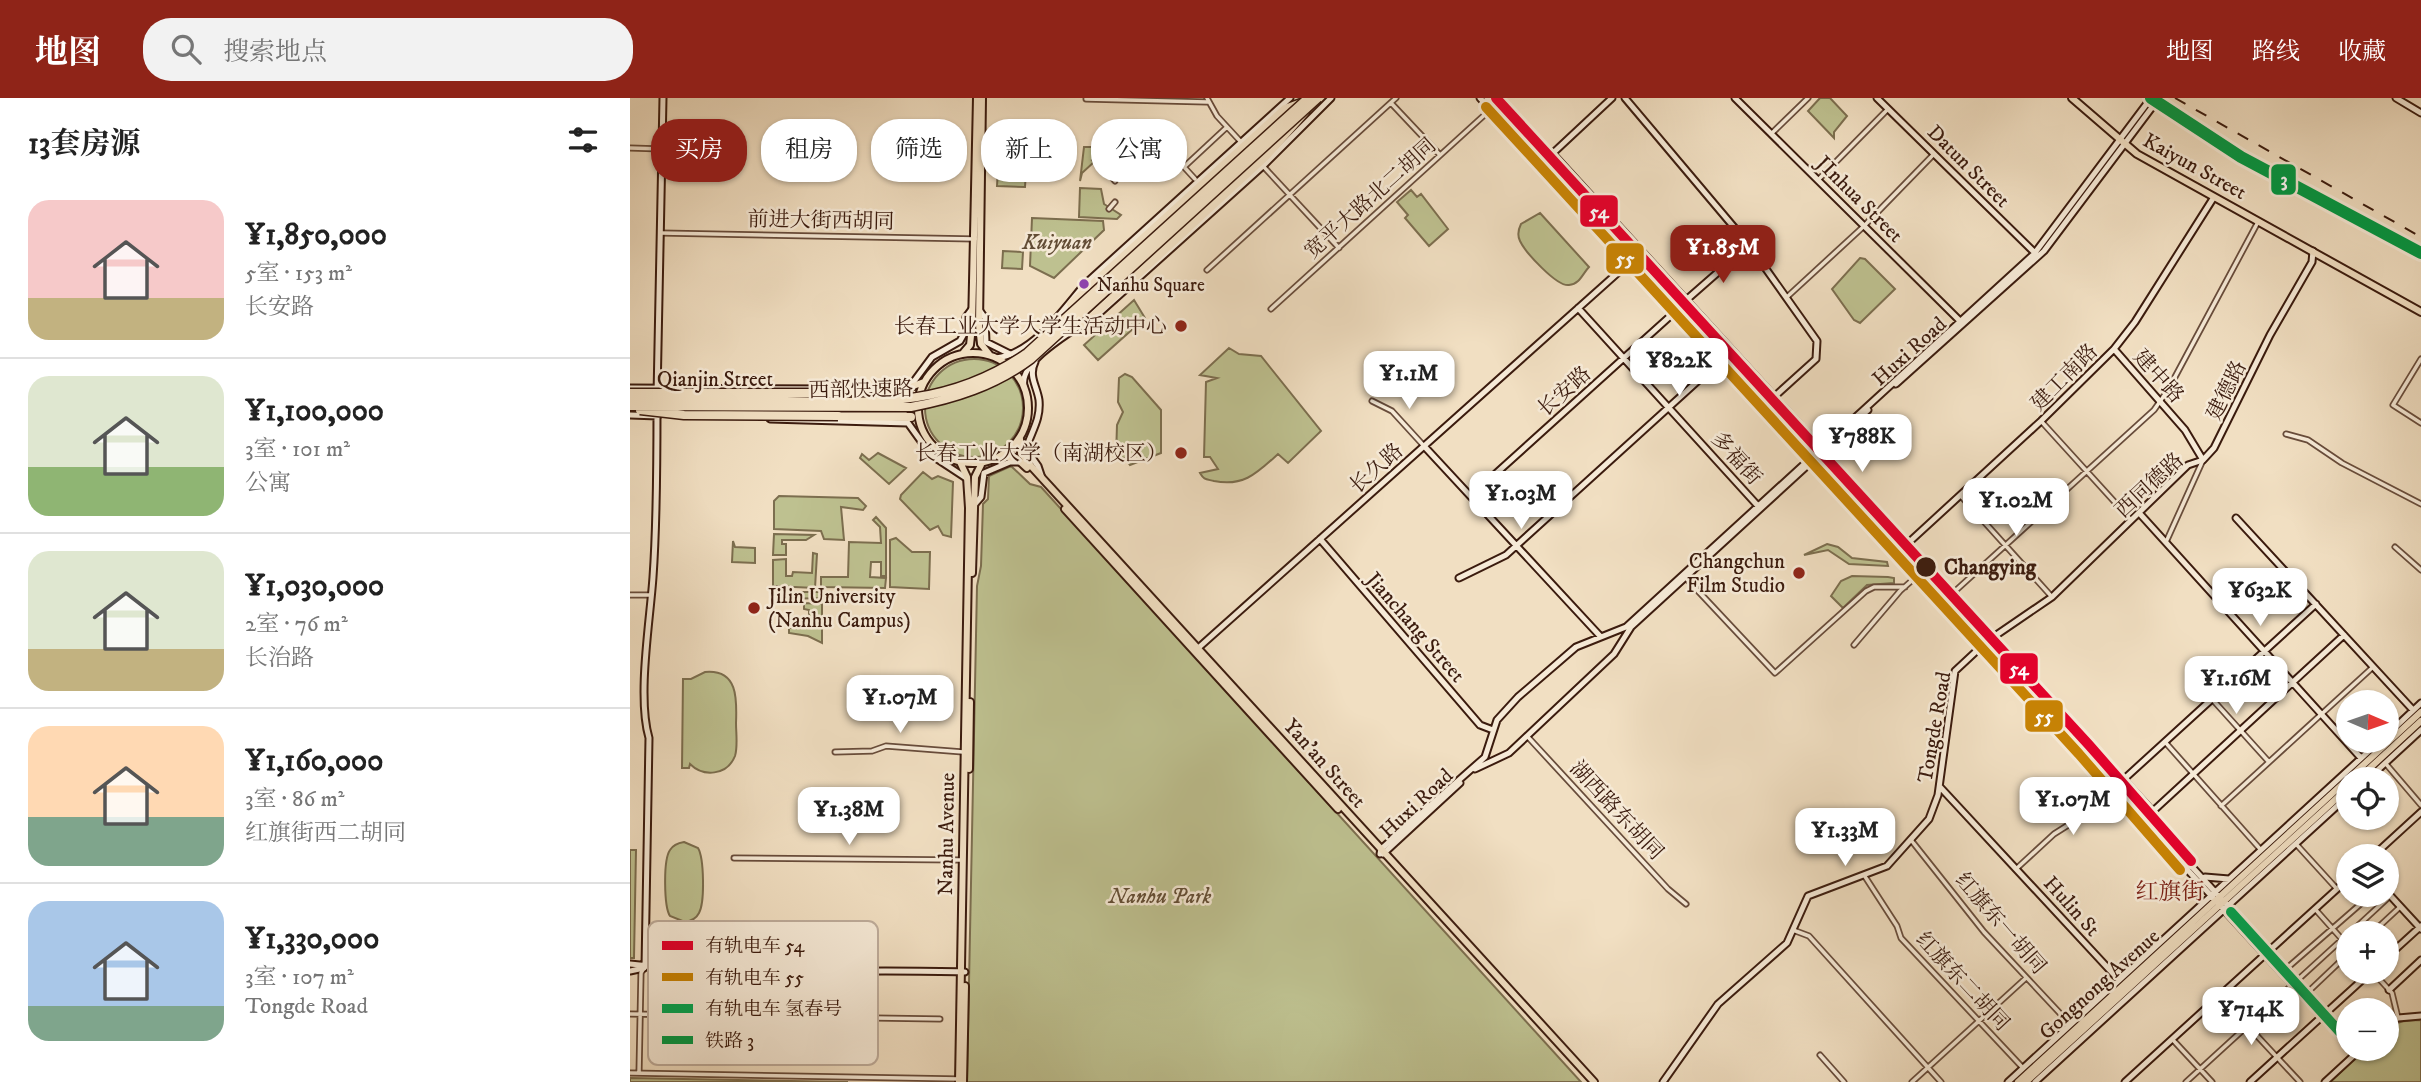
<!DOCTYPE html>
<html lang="zh">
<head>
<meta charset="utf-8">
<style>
  :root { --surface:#fff; --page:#f2f2f2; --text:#222; --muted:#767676; --line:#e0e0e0; --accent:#8f2418 }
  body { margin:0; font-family:"IM FELL DW Pica","Noto Serif SC",serif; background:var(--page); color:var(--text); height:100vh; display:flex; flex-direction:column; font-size:26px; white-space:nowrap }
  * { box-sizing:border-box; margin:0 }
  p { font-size:23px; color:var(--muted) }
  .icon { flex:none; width:38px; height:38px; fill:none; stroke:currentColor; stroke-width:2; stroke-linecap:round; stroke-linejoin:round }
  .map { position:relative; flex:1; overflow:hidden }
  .sheet { display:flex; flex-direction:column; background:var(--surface); width:630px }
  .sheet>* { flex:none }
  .banner { position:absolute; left:21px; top:21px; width:665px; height:63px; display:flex; gap:14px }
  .needle { width:46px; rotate:92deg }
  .buttons { position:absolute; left:1706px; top:592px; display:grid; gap:14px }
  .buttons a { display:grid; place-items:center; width:63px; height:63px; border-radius:50%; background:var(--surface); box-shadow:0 2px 5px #0004; font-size:35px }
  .price { position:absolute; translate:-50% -60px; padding:0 16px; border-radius:14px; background:#fff; color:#222; font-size:23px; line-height:46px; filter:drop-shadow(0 2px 4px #0008) }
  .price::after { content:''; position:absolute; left:50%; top:42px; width:21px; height:16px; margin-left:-10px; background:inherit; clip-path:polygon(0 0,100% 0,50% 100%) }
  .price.selected { background:var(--accent); color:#fff }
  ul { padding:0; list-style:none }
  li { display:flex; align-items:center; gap:21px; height:175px; padding:0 28px }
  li+li { border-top:2px solid var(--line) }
  li span { display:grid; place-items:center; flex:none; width:196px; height:140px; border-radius:21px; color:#555 }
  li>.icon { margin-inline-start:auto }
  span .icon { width:84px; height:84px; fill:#fffc; stroke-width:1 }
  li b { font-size:30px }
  h2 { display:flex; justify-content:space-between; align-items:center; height:84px; padding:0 28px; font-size:30px }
  .pill { padding:0 24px; border-radius:28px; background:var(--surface); box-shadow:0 2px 5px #0004; font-size:24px; line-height:63px }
  .pill.selected { background:var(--accent); color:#fff }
  header { display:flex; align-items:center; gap:42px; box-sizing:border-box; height:98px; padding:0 35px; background:var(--accent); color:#fff }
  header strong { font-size:33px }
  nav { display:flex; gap:38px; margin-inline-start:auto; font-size:24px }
  .search { width:490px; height:63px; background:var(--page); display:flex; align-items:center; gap:18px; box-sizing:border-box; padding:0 24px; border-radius:28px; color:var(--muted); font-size:26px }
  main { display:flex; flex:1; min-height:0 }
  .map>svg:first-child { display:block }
  .green { fill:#bec190; stroke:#7c6e4f; stroke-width:2 }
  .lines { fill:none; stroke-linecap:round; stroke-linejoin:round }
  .street-casing { stroke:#684c3b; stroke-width:7 }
  .secondary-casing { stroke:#3b1b0e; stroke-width:9 }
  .primary-casing { stroke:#3b1b0e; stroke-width:10 }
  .highway-casing { stroke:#3b1b0e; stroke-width:11 }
  .street { stroke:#f6ead7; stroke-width:3.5 }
  .secondary { stroke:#f6ead7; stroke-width:5 }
  .primary { stroke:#f1dfc2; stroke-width:6 }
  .highway { stroke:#f1dfc2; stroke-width:8 }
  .tram { stroke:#3b1b0e; stroke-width:2 }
  .rail { stroke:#3b1b0e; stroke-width:2; stroke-dasharray:12 12; stroke-linecap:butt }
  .highway-bridge-casing { stroke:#3b1b0e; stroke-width:11; stroke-linecap:butt }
  .highway-bridge { stroke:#f1dfc2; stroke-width:8 }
  .rail-1-casing { stroke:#f6ead7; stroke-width:18 }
  .rail-1 { stroke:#009943; stroke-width:12 }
  .tram-1-casing { stroke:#f6ead7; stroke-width:16 }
  .tram-2-casing { stroke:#f6ead7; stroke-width:16 }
  .tram-3-casing { stroke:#f6ead7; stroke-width:16 }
  .tram-1 { stroke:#e4002b; stroke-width:10 }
  .tram-2 { stroke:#c88304; stroke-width:10 }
  .tram-3 { stroke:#00a651; stroke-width:10 }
  .bus-dot { fill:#8e44ad; stroke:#f6ead7; stroke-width:2.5 }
  .poi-dot { fill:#8f2418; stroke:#f6ead7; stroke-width:2.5 }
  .stop-dot { fill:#3b1b0e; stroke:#f6ead7; stroke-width:2.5 }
  .labels { text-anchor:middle; stroke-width:5; stroke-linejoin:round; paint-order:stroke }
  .bus-label { font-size:19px; fill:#3b1b0e; stroke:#f6ead7; text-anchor:start }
  .street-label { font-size:21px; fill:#3b1b0e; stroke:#f6ead7 }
  .park-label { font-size:21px; font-style:italic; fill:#624d35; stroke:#f6ead7 }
  .poi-label { font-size:21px; fill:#3b1b0e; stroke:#f6ead7; text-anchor:end }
  .stop-label { font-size:21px; font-weight:bold; fill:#3b1b0e; stroke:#f6ead7; text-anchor:start }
  .neighbourhood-label { font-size:23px; fill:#7a1f14; stroke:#f6ead7 }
  .key { fill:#f6ead7; stroke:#beac9b; stroke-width:2 }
  .key-label { font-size:19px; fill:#3b1b0e }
  .line-badge { stroke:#f6ead7; stroke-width:2.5 }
  .badge-label { font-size:19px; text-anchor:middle; font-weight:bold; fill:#fff }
</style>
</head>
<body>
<header>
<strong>地图</strong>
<div class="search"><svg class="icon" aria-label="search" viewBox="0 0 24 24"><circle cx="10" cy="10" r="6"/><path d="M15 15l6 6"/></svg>搜索地点</div>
<nav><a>地图</a><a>路线</a><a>收藏</a></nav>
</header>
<main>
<section class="sheet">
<h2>13套房源<svg class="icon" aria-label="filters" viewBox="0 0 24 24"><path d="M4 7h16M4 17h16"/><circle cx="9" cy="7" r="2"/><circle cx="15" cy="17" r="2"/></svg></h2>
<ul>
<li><span style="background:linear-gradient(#f6c9c9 70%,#c2b280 0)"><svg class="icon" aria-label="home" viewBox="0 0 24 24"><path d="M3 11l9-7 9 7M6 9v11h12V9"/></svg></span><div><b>¥1,850,000</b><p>5室 · 153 m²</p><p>长安路</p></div></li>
<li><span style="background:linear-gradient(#dfe7d0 65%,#8fb573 0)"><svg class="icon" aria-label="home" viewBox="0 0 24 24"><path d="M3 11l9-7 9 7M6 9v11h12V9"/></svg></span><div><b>¥1,100,000</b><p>3室 · 101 m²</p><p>公寓</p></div></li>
<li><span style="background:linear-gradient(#dfe7d0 70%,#c2b280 0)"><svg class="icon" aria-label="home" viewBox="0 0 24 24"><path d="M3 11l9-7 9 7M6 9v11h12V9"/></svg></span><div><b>¥1,030,000</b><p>2室 · 76 m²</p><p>长治路</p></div></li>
<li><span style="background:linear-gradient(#ffd9b3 65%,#7fa58c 0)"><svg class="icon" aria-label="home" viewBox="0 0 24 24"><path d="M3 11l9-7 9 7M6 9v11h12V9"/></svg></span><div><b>¥1,160,000</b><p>3室 · 86 m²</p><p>红旗街西二胡同</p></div></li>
<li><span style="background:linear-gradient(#a9c7e8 75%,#7fa58c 0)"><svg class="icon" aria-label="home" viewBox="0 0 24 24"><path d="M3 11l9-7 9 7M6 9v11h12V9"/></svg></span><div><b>¥1,330,000</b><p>3室 · 107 m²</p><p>Tongde Road</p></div></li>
</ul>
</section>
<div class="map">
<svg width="1791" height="984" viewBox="0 0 1791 984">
  <rect width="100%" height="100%" fill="#f1dfc2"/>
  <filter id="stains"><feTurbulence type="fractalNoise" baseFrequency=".00286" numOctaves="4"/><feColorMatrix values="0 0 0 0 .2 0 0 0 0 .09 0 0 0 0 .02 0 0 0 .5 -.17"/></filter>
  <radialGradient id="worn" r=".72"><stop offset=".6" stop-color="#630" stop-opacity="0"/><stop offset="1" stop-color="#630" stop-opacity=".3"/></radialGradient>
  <path class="green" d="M1190 0H1200L1217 18 1204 34V40L1178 13Z
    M454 49H480L462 62 464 64 452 75 450 83Z
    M368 71 396 72 395 89 367 88Z
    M450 90 471 91 474 106 491 117 487 121 449 119Z
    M781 92 787 99 791 96 818 131 799 148 775 120 778 117 767 104Z
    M910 115 959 169C953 175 950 186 939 187 927 189 895 154 890 143 887 137 888 132 891 126Z
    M402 120 473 123 474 132 424 180 400 168Z
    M373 153 393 154 392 171 372 170Z
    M1230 160 1235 161 1265 191 1230 225 1224 222 1202 191Z
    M504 202 515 220 468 262 454 247Z
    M599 250 609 256 631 258 691 333 658 365 648 356C627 375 614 389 584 383 576 381 574 382 570 375L588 371 580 359H574L576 284 587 280 570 277Z
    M295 310a49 49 0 1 1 98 0a49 49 0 1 1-98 0Z
    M495 276 502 279 531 312V355L500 367 495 360 486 359 487 327 493 314 488 304 489 280Z
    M248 355 276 370 259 386 230 360 232 356 239 362Z
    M381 368 400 386 411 389 951 984H337L347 488 351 468 353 406 358 401 359 378Z
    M293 374 302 381 308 378 323 384 321 439 313 437 308 428 300 432 270 401 271 397Z
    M149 398 228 400 236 408 233 412 211 409 214 442 194 441 191 433 144 431V403Z
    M246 419 256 430V478H251V464H241L240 479 256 480 255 490 191 489V479H218L219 444 251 445 250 429 243 422Z
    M144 436 184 437 176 442H152V446H156V457H143Z
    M266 440 282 454H300L299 491 260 489V442Z
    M103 443 105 449 125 450V465L102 464Z
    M1197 446 1208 449 1222 460 1257 464 1258 468 1219 466 1198 452 1174 457Z
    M183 455 187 456 185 490 143 488V462L156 461V478H162L163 474 182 475Z
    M1222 478 1258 479 1264 480V485L1237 487 1213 510 1201 498 1211 483Z
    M153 494H191L193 500 152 501Z
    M174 505 192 506V545L178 538 159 535V530H179V512L174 511Z
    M75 574C108 571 107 601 106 625 106 635 108 648 105 658 97 678 73 679 60 666L59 670H52L53 581H61Z
    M54 744 68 750C74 760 75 804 69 815 66 821 61 823 55 824L40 818C34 809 33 762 40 752 43 747 48 745 54 744Z
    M0 752H6L4 860H0Z
    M1791 922V984H1700L1736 950H1757V931C1768 922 1777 923 1791 922Z
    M0 980 218 984H0Z"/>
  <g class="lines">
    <defs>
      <path id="street" d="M577 0 587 18 611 44
        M456 1 577 4
        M761 5 810 57
        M1141 36 1178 0
        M0 50 32 51
        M633 68 709 150
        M480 77 485 83
        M565 81 554 69 597 29
        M1188 82 1258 11
        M479 111 485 104
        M31 135 345 141
        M577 172 766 0
        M1157 199 1233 129 1304 56
        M641 211 861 11
        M1791 261 1763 307 1791 325
        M742 303 762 313 794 348
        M1411 323 1501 422
        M1656 336 1678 342 1712 365 1791 406
        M1330 397 1422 499
        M1536 444 1573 362
        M1765 449 1791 472
        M1054 478 1145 575 1236 493 1244 489H1275
        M1323 495 1524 312 1538 292 1628 124
        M0 497H21
        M1224 547 1270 493 1287 478
        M1582 601 1639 664
        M897 638 1038 791 1056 806
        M1535 644 1631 752
        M205 654 242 653 256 648 333 654
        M1756 666 1791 707
        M1591 708 1743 569
        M1281 742 1354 834 1440 926
        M1666 746 1707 791
        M104 760 331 762
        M1386 771 1424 736 1462 712 1484 692
        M1234 777 1267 828 1271 840 1393 970
        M1685 811 1718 848
        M1163 832 1179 838 1311 984
        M1720 835 1760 798
        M1742 835 1770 809
        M1656 871 1742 796
        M1742 873 1762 895 1768 920
        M1678 894 1718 856
        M1590 898 1670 984
        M0 916 310 921
        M1543 942 1582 984
        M1190 957 1214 984
        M0 975 329 981
        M9 975 11 875 14 870
        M1282 984 1396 880
        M1556 984 1718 836"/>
      <path id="secondary" d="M850 0 1718 947
        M857 0 1718 939
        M995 0 1119 147 1187 243 1186 261 1144 299
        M1105 0 1331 224
        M1247 0 1407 157
        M1766 0 1791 15
        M922 55 1523 714
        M922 56 982 0
        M1054 204 1119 147
        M948 210 1128 408
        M350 213 355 220 356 244 380 256
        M465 219 633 68 701 0
        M1484 251 1555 332 1573 362
        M366 260C403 256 433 212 455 186L660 0
        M405 264C398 278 407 288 409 302 411 322 401 334 396 351L408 368 412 380
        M1266 286 1414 153 1529 0
        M394 288C389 265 436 237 454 225
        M0 290 209 291
        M233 292 279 290 302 259 330 243 335 234 336 219 342 211
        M27 298 33 0
        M0 317 28 318
        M140 321 278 325 301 357 336 380
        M794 348 970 538
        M1573 362 1584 350 1640 237 1682 164 1683 153
        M841 398 1047 212
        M344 407 351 399 354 375 380 364H390
        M1511 417 1731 660
        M1606 420 1783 612
        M690 441 850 627 863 632
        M1276 447 1411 323 1484 251 1505 224 1584 99
        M829 480 876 457 1092 261
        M1362 540 1422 499 1558 367 1573 362
        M566 552 1011 154
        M1757 637 1791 605
        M845 671 879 655 984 556 1001 529 1238 312
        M1738 681 1791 632
        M1492 683 1686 506
        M1310 689 1489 882
        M1521 715 1714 537
        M750 756 751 751 855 659 867 622 888 599 946 549 996 529 1404 156 1521 0
        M753 756 830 685
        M1743 758 1791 714
        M1575 779 1599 781
        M1757 794 1791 831
        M1757 859 1791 828
        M0 866C110 879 224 870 335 874
        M15 869 19 640C7 599 20 523 23 479 27 423 27 367 27 311
        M0 873 14 870
        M1759 892 1791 862
        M1757 927 1768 920 1791 918
        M1033 984 1088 906 1157 845 1178 798 1257 768 1299 721 1308 697 1325 573 1354 546
        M1378 984 1751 642
        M1405 984 1718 698
        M1495 984 1718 781
        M1620 984 1742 873
        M1695 984 1732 950"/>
      <path id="primary" d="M352 0 349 227 351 246 359 256
        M1442 0 1507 56 1791 214
        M334 254 340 247 342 229 347 0
        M288 310a55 55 0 1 1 110 0a55 55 0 1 1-110 0Z
        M275 291 294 284
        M131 312 274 316
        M390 341 391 355 402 369 964 984
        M371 358 386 360 397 370
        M435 411 708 711
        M342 475 345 379 352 365
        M339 671 340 604
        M1728 681 1791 623
        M329 984 339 410 337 379 330 364
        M333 984 335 888
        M1388 984 1791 614
        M1396 984 1718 690"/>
      <path id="highway" d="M441 206 655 11 674 4
        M454 226 636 58 675 14
        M202 295 233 292
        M208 318 281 319"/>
    </defs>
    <use href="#street" class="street-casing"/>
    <use href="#secondary" class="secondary-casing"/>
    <use href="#primary" class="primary-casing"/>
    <use href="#highway" class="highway-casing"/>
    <use href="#street" class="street"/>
    <use href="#secondary" class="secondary"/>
    <use href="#primary" class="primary"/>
    <use href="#highway" class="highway"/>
    <path class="tram" d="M863 0 1308 485 1559 765"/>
    <path class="rail" d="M1545 0 1791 139"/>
    <defs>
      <path id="highway-bridge" d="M0 295H202
        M0 300C52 301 104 302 156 303 246 305 319 309 397 255L678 0
        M0 308 281 309C324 301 365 288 401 261L688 0
        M10 312 54 317 208 318"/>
    </defs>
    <use href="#highway-bridge" class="highway-bridge-casing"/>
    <use href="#highway-bridge" class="highway-bridge"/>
    <defs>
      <path id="rail-1" d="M1521 0 1611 59 1791 155"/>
    </defs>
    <use href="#rail-1" class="rail-1-casing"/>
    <use href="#rail-1" class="rail-1"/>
    <defs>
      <path id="tram-1" d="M866 0 1459 647 1561 763"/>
      <path id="tram-2" d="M856 9 1449 656 1550 772"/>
      <path id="tram-3" d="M1601 814 1718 943"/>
    </defs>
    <use href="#tram-1" class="tram-1-casing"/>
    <use href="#tram-2" class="tram-2-casing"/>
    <use href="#tram-3" class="tram-3-casing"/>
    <use href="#tram-1" class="tram-1"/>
    <use href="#tram-2" class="tram-2"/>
    <use href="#tram-3" class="tram-3"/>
  </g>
  <circle class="bus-dot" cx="454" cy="186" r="6"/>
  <g class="poi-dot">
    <circle cx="551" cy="228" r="7"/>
    <circle cx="551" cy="355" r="7"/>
    <circle cx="1169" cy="475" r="7"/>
    <circle cx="124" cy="510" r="7"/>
  </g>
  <circle class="stop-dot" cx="1296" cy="469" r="11"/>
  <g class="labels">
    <g class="bus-label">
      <text x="467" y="193">Nanhu Square</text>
    </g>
    <g class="street-label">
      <text transform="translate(1339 68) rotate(45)" y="7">Datun Street</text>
      <text transform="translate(1565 68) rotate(29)" y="7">Kaiyun Street</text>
      <text transform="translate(740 100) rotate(-42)" y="7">宽平大路北二胡同</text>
      <text transform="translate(1230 101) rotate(45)" y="7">JInhua Street</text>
      <text transform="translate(191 122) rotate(1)" y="7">前进大街西胡同</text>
      <text transform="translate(1279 253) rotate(-42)" y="7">Huxi Road</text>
      <text transform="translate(1529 278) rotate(48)" y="7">建中路</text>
      <text transform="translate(1434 279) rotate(-45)" y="7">建工南路</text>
      <text x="85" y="288">Qianjin Street</text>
      <text transform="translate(231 291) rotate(-1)" y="7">西部快速路</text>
      <text transform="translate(1596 292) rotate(-64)" y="7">建德路</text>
      <text transform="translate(934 293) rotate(-42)" y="7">长安路</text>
      <text transform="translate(1107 360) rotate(48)" y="7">多福街</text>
      <text transform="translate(746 370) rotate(-42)" y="7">长久路</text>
      <text transform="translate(1519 387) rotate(-43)" y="7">西同德路</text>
      <text transform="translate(786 529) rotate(49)" y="7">Jianchang Street</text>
      <text transform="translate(1304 629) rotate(-80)" y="7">Tongde Road</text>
      <text transform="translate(695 665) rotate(48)" y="7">Yan'an Street</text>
      <text transform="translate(786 705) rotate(-43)" y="7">Huxi Road</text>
      <text transform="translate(987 712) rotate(47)" y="7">湖西路东胡同</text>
      <text transform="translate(316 736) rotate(-89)" y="7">Nanhu Avenue</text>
      <text transform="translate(1442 808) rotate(48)" y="7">Hulin St</text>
      <text transform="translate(1371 825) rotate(49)" y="7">红旗东一胡同</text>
      <text transform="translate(1333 883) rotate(47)" y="7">红旗东二胡同</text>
      <text transform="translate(1469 886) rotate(-42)" y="7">Gongnong Avenue</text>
    </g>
    <g class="park-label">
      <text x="427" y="151">Kuiyuan</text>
      <text x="530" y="805">Nanhu Park</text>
    </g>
    <g class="poi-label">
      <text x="537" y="235">长春工业大学大学生活动中心</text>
      <text x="537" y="362">长春工业大学（南湖校区）</text>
      <text x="1155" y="470">Changchun<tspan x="1155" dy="24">Film Studio</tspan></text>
      <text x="138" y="505" text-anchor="start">Jilin University<tspan x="138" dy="24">(Nanhu Campus)</tspan></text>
    </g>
    <g class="stop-label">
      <text x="1314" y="476">Changying</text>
    </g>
    <g class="neighbourhood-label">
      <text x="1540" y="801">红旗街</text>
    </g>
  </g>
  <rect x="18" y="823" width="230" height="144" rx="10" class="key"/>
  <rect x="32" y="843" width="31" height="9" fill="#e4002b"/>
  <rect x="32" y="875" width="31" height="8" fill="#c88304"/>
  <rect x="32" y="906" width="31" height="9" fill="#00a651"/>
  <rect x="32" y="938" width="31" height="8" fill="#009943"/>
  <g class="key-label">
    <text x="75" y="854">有轨电车 54</text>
    <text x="75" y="886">有轨电车 55</text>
    <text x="75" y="917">有轨电车 氢春号</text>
    <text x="75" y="949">铁路 3</text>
  </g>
  <g class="line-badge">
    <rect x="1640" y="65" width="27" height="33" rx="7" fill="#009943"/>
    <rect x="949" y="96" width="40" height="34" rx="7" fill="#e4002b"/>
    <rect x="975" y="144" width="40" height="33" rx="7" fill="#c88304"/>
    <rect x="1369" y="554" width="40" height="33" rx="7" fill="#e4002b"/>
    <rect x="1394" y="601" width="40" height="34" rx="7" fill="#c88304"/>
  </g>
  <g class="badge-label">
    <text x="1654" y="88">3</text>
    <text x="969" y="120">54</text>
    <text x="995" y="167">55</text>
    <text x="1389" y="577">54</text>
    <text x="1414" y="625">55</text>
  </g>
  <rect width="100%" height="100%" filter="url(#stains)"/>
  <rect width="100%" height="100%" fill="url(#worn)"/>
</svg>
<div class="buttons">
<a><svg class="needle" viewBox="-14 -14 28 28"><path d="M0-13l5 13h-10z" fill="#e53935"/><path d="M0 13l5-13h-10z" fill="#767676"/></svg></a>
<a><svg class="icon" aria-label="locate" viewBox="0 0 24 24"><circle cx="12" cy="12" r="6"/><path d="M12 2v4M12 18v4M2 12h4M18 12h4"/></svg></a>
<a><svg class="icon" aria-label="layers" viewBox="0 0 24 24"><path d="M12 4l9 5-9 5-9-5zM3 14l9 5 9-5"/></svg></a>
<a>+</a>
<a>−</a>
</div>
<b class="price selected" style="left:1093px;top:187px">¥1.85M</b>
<b class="price" style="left:1049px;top:300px">¥822K</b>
<b class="price" style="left:779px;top:313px">¥1.1M</b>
<b class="price" style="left:1232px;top:376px">¥788K</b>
<b class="price" style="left:891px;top:433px">¥1.03M</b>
<b class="price" style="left:1386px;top:440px">¥1.02M</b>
<b class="price" style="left:1630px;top:530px">¥632K</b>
<b class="price" style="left:1606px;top:618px">¥1.16M</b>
<b class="price" style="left:270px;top:637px">¥1.07M</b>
<b class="price" style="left:1443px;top:739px">¥1.07M</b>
<b class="price" style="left:219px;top:749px">¥1.38M</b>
<b class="price" style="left:1215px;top:770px">¥1.33M</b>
<b class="price" style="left:1621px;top:949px">¥714K</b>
<div class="banner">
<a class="pill selected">买房</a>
<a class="pill">租房</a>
<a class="pill">筛选</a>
<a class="pill">新上</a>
<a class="pill">公寓</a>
</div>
</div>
</main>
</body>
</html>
